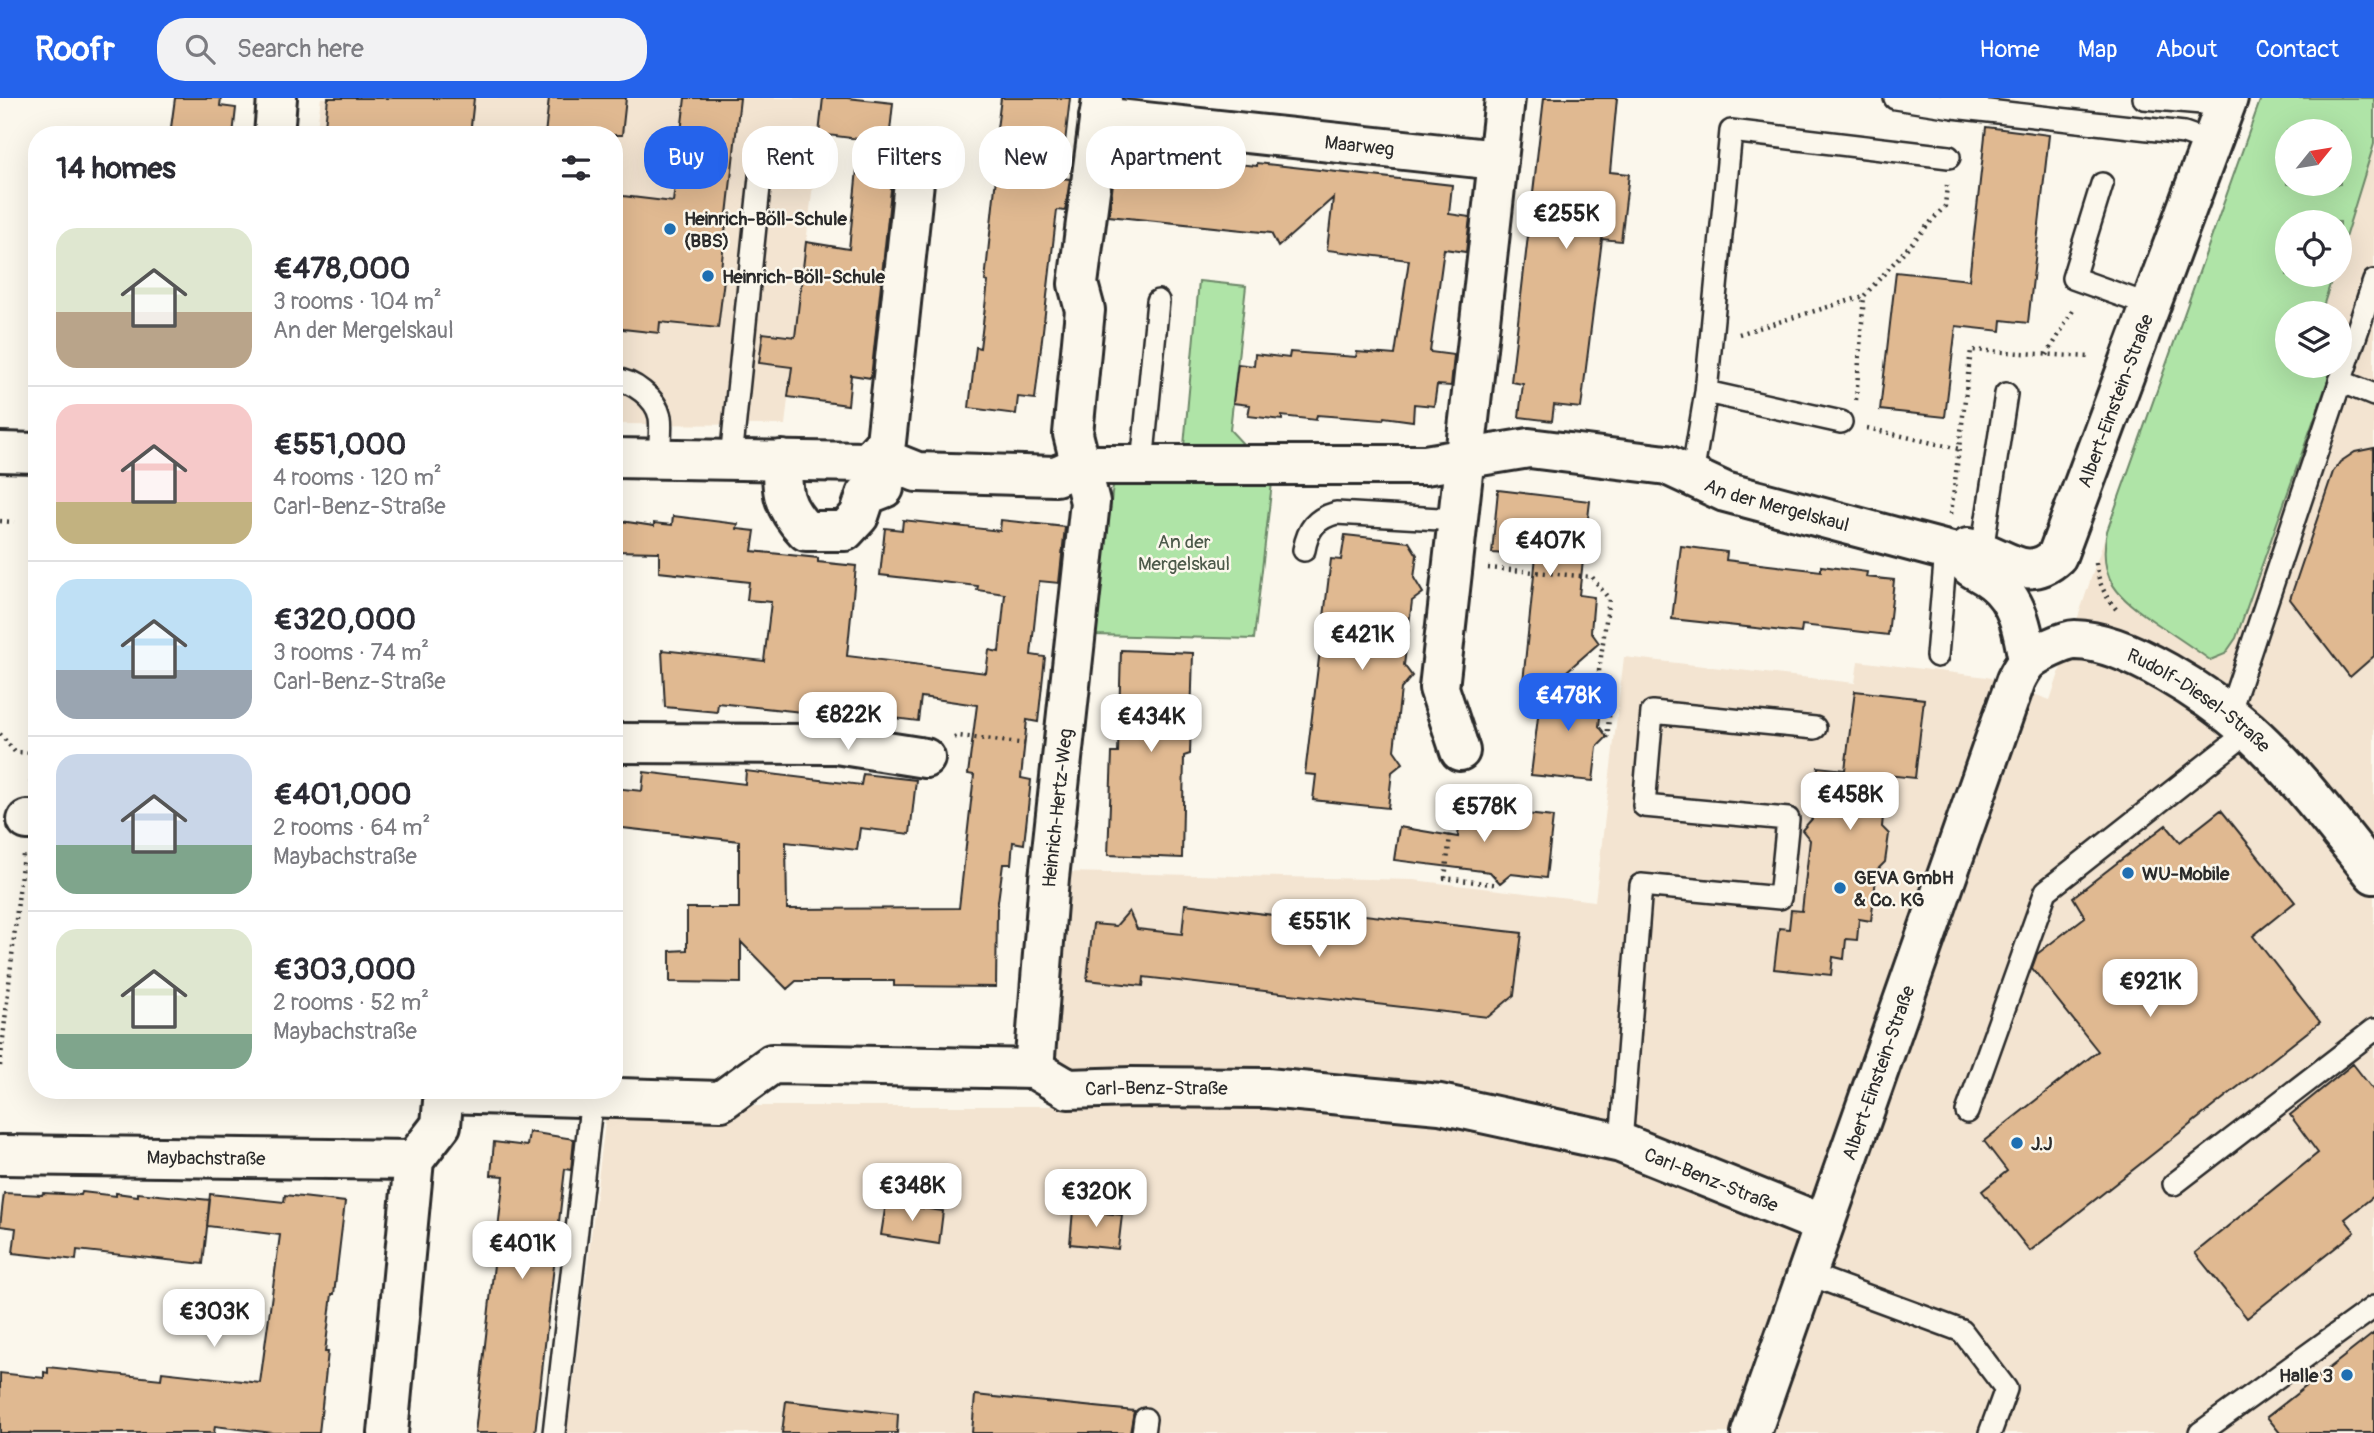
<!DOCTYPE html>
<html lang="en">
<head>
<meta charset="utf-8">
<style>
  :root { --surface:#fff; --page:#f2f2f3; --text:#2b2b33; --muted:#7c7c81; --line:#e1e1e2; --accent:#2563eb }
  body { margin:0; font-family:Pangolin,sans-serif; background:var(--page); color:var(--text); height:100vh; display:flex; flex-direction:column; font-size:26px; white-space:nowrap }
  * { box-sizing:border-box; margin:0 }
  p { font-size:23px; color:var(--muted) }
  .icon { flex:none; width:38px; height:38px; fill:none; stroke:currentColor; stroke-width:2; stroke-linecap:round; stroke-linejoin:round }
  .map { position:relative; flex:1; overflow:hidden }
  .panel { position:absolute; left:28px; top:28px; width:595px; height:973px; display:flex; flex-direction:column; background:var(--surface); border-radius:28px; box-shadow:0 7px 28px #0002 }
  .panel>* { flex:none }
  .guide { position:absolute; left:644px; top:28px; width:665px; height:63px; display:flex; gap:14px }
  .needle { width:46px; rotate:60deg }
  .tools { position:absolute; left:2275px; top:21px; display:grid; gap:14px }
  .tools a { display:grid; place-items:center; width:77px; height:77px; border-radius:50%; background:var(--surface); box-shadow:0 7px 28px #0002; font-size:35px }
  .price { position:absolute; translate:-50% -60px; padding:0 16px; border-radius:14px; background:#fff; color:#222; font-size:23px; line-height:46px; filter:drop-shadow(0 2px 4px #0008) }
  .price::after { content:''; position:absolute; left:50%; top:42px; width:21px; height:16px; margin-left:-10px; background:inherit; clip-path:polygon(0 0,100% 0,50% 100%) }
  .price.selected { background:var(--accent); color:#fff }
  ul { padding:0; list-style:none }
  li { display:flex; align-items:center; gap:21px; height:175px; padding:0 28px }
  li+li { border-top:2px solid var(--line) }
  li span { display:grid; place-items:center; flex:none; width:196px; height:140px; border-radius:21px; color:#555 }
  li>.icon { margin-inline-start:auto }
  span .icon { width:84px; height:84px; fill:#fffc; stroke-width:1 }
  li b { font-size:30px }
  h2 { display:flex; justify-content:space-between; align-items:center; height:84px; padding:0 28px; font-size:30px }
  .tag { padding:0 24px; border-radius:28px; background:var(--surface); box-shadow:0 7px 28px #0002; font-size:24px; line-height:63px }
  .tag.selected { background:var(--accent); color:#fff }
  header { display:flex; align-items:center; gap:42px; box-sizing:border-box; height:98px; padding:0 35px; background:var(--accent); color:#fff }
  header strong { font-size:33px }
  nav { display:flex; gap:38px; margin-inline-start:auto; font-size:24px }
  .search { width:490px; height:63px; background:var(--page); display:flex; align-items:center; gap:18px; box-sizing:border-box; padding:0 24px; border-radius:28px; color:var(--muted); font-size:26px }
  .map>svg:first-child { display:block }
  .built { fill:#f3e4d1; fill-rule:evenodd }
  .green { fill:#afe4a7; stroke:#6d8869; stroke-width:2; fill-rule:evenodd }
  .building { fill:#e0b991; stroke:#2b2b2b; stroke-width:2 }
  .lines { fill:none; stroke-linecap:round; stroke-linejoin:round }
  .lane-casing { stroke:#2b2b2b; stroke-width:26 }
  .street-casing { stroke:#2b2b2b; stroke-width:44 }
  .secondary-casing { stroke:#2b2b2b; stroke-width:44 }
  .path { stroke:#2b2b2b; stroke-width:4.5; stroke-dasharray:2 5; stroke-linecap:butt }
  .lane { stroke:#fbf7ec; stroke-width:21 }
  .street { stroke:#fbf7ec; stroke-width:38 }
  .secondary { stroke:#fbf7ec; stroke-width:38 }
  .poi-dot { fill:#1f6fb2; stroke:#fbf7ec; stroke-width:2.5 }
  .labels { text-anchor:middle; stroke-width:5; stroke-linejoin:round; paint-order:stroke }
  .street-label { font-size:19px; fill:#2b2b2b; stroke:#fbf7ec }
  .poi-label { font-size:19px; font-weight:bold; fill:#2b2b2b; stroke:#fbf7ec; text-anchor:start }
  .park-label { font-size:19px; fill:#4c594a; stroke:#fbf7ec }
</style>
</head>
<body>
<header>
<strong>Roofr</strong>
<div class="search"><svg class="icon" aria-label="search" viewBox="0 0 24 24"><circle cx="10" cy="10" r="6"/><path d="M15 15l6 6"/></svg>Search here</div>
<nav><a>Home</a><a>Map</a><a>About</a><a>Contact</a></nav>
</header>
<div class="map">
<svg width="2374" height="1335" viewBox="0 0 2374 1335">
  <rect width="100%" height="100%" fill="#fbf7ec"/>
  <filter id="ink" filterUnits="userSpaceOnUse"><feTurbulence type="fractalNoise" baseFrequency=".0143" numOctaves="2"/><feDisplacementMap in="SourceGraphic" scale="14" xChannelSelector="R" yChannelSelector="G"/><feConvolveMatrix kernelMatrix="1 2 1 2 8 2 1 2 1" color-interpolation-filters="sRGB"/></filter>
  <g filter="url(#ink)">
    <path class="built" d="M321 0H823L785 327 614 326V37H316Z
      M2261 0H2374V1335H567L607 1008H1053L1067 774 1413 782 1595 803 1624 559 1855 585 1858 563 1987 579 2050 602 2107 433ZM2287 33H2340V86H2287ZM2287 124H2340V177H2287ZM2287 215H2340V268H2287Z"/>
    <path class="green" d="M2261 0H2374V46L2340 156V124H2287V177H2333L2321 215H2287V268H2333L2236 540 2225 556 2210 562C2192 549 2174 537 2156 525 2118 499 2097 482 2107 433ZM2340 33V86H2287V33Z
      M1199 183 1246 188 1230 332 1245 348H1184Z
      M1139 374 1273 376 1254 541 1094 537 1113 388Z"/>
    <path class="building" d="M175 0H221L220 8 236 10 233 37H170Z
      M328 0H474L470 37H324Z
      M549 0H626L622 37H545Z
      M685 0H740L720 180 724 181 718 230 660 224 659 235 614 230V97L673 104Z
      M823 0H847L893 5 888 52 909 54 898 62 893 73 871 280 851 277 848 307 788 299 792 269 759 265 763 235 795 239 806 144 849 151 860 41 819 36Z
      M1001 0H1070L1061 80 1070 81 1065 113 1057 112 1035 301 1018 299 1016 316 969 310 976 249 980 250 988 184 985 183 997 70 992 69Z
      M1544 0H1617L1610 74 1629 76 1621 143 1602 141 1581 310 1554 307 1552 323 1519 319 1523 286 1511 284Z
      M1986 29 2049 37 2028 225 2002 222 2001 233 1956 228 1945 319 1880 312 1896 174 1969 182Z
      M1134 50 1196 57 1199 62 1214 64 1257 68V65L1452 87 1449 116 1470 119 1466 154 1444 151 1430 254 1454 257 1451 288 1437 287 1434 308 1414 306 1413 323 1384 319 1383 322 1317 317 1316 322 1282 318V322L1248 318 1250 307 1233 305 1238 266 1254 268 1255 256 1289 260 1290 254 1356 259 1357 254 1395 257 1409 162 1327 152 1333 100 1278 149 1271 135 1109 118 1113 85 1130 87Z
      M2374 350V558L2350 579 2290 501 2333 374 2340 364 2355 354Z
      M1498 392 1590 403 1579 497 1594 499 1591 534 1599 545 1551 587 1523 584 1536 458 1492 455Z
      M673 418 738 426 737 431 755 433 752 453 818 460V464L856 468 847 558 986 575 989 552 999 554 1005 496 977 492 978 488 880 477 885 430 902 432 903 422 1000 433 1001 422 1065 429 1059 485 1039 483 1031 557 1045 559 1038 624 1027 622 1021 680 1031 682 1024 746 1013 744 1011 766H1003L997 811 996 889 894 888V883H796L787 891 741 844V885L670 884V853L687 852V810H739V743L614 729V690L642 693 644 674 745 686 746 673 861 687 863 676 916 682 910 736 860 730 857 752 786 744 787 811 959 810 974 677 968 676 977 607 921 599 918 623 811 610V615L718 605 717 614 665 609 662 552 764 563 771 504 747 502 749 484 659 474V454L614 453V422L654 428V425L672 427Z
      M1345 437 1409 444 1417 457 1414 480 1423 495 1412 503 1404 567 1412 578 1401 591 1394 652 1403 665 1392 674 1388 710 1313 702 1316 677 1305 676 1331 461 1341 462Z
      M1681 448 1727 454 1726 462 1821 473V468L1867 474 1866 479 1894 482 1888 537 1802 527 1801 535 1672 521Z
      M1121 552 1193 555 1190 656 1184 658 1182 760 1108 757 1112 655H1118Z
      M1542 586 1603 593 1599 628 1607 639 1597 649 1593 683 1531 677Z
      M1855 593 1924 601 1915 680 1887 677 1882 729 1889 736 1885 764 1877 772 1871 823 1859 821 1857 842 1846 841 1844 861 1833 859 1831 877 1774 871 1779 830 1789 831 1791 812 1802 813 1810 742 1802 732 1812 721 1818 669 1845 672Z
      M1461 709 1553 719 1546 780 1511 776 1500 785 1490 774 1394 762 1399 729 1458 739Z
      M2221 712 2295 804 2253 838 2320 924 2030 1153 1982 1093 2007 1073 1984 1043 2098 953 2032 870 2037 856 2085 819 2073 799 2166 727 2180 744Z
      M1185 806 1345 826 1347 815 1522 835 1514 897 1488 919 1144 879 1143 888 1087 882 1093 826 1116 828 1129 813 1137 831 1182 836Z
      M2353 966 2374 993V1098L2345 1121 2355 1134 2247 1220 2195 1155 2318 1055 2290 1017Z
      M529 1034 574 1041 571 1072 565 1071 535 1335H475L504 1078 491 1077 494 1044 527 1048Z
      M82 1094 116 1098V1095L138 1098V1095L210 1102 203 1166 77 1152 76 1162 13 1155 16 1130 0 1128 4 1095 42 1097 43 1095 81 1097Z
      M210 1096 284 1104 285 1097 345 1104 334 1196H332L325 1254H328L319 1335H273L215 1328 214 1335H0V1275L44 1280V1274L48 1275V1269L161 1281 162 1274 260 1285 280 1137 207 1128Z
      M886 1105 943 1113 939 1146 881 1137Z
      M1073 1112 1122 1117 1118 1151 1070 1146Z
      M2374 1235V1335H2280L2267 1319Z
      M975 1297 1134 1313 1130 1335H972Z
      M786 1303 898 1316 897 1335H782Z"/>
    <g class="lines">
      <defs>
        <path id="lane" d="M1895 0 1953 9
          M1954 0 1953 9 2184 35 2212 45
          M2144 0 2225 7
          M2102 86 2073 180 2151 208
          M614 281C633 283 656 300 660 319 662 332 659 347 659 360
          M2340 283 2374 297
          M1706 294 1841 324
          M731 361 762 60
          M1142 367 1158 203
          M1692 378 1706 294 1731 33 1949 59
          M1304 452C1308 431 1315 421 1336 415L1457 422
          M1982 453 2006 296
          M1937 558 1946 453
          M2229 616 2374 183
          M1967 1014 2046 793 2249 633
          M1621 1045 1641 787 1780 800 1788 721 1644 708 1652 614 1815 630
          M2174 1086 2374 932
          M1808 1176 1962 1233 2006 1291 1990 1335
          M554 1335 592 999
          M1143 1335 1145 1321
          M2200 1335 2374 1209"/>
        <g id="street">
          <path id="s1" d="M1099 19 1497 62"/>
          <path d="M274 37 277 0"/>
          <path d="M0 354 37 355"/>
          <path d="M614 360 868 364"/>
          <path d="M782 362C782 395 782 408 806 433H845L859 418 866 397 884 390 868 364"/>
          <path d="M868 364 886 344 915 75"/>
          <path id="s2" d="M897 366 917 374 1056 378 1080 367H1425L1529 350 1667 367 1725 394 1959 456C1972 474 1977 471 1993 483 2018 502 2023 533 2028 563"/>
          <path id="s3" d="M1968 450C2002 455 2025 488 2057 458L2228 0"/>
          <path d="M614 645 836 646 925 660"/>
          <path d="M1460 653 1439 590 1505 0"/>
          <path d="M27 722H37"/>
          <path id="s4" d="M1034 971 1049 780 1090 404 1073 336 1085 212 1078 186 1102 0"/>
          <path id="s5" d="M444 995 721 1003 772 966 1034 971 1068 991 1132 989 1267 990 1440 1006 1621 1045 1823 1126"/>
          <path id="s6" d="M0 1057 414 1062"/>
          <path d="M388 1335 414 1062 441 1027 444 992"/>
        </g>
        <g id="secondary">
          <path id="s7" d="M1751 1335 2016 582C2019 576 2023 569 2027 564 2035 556 2065 542 2075 542 2128 543 2209 598 2248 632 2295 674 2334 727 2374 776"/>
        </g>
      </defs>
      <use href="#lane" class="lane-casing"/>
      <use href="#street" class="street-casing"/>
      <use href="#secondary" class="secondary-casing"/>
      <path class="path" d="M1739 236 1864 198
        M2047 257 2075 209
        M1856 302 1864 198 1945 108 1947 87
        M1867 330 1959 351
        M1951 416 1971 252 2090 259
        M0 423 14 424
        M2096 465C2098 484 2104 496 2116 511
        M1488 470 1592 479 1609 501 1599 573 1611 597 1607 642
        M0 636 15 654 35 655
        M954 640 959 638 1028 646
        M31 685 37 634
        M1456 688 1445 780 1499 787
        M0 968 23 757"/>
      <use href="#lane" class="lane"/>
      <use href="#street" class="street"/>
      <use href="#secondary" class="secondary"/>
    </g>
  </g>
  <g class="poi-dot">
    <circle cx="670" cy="131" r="7"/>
    <circle cx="708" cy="178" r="7"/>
    <circle cx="2128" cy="775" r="7"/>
    <circle cx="1840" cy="790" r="7"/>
    <circle cx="2017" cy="1045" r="7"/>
    <circle cx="2347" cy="1277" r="7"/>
  </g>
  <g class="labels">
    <g class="street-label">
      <text dy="7" stroke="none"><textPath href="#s1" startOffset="262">Maarweg</textPath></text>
      <text dy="7" stroke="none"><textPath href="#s3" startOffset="262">Albert-Einstein-Straße</textPath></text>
      <text dy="7" stroke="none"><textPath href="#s2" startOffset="894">An der Mergelskaul</textPath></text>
      <text dy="7" stroke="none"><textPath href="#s7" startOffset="1013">Rudolf-Diesel-Straße</textPath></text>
      <text dy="7" stroke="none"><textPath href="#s4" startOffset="262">Heinrich-Hertz-Weg</textPath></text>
      <text dy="7" stroke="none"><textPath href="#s7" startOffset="382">Albert-Einstein-Straße</textPath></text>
      <text dy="7" stroke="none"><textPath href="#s5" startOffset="730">Carl-Benz-Straße</textPath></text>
      <text dy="7" stroke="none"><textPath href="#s6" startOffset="206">Maybachstraße</textPath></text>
      <text dy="7" stroke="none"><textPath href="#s5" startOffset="1297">Carl-Benz-Straße</textPath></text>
    </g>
    <g class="poi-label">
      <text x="684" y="127">Heinrich-Böll-Schule<tspan x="684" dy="22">(BBS)</tspan></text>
      <text x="722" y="185">Heinrich-Böll-Schule</text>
      <text x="2142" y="782">WU-Mobile</text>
      <text x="1854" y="786">GEVA GmbH<tspan x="1854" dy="22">&amp; Co. KG</tspan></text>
      <text x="2031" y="1052">J.J</text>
      <text x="2333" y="1284" text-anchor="end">Halle 3</text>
    </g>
    <g class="park-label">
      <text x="1184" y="450">An der<tspan x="1184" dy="22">Mergelskaul</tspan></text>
    </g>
  </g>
</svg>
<div class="tools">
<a><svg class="needle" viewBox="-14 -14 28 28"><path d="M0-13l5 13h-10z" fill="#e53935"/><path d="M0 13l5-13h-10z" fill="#7c7c81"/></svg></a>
<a><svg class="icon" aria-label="locate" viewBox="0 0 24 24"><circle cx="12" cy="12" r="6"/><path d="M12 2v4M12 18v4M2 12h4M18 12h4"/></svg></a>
<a><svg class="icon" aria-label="layers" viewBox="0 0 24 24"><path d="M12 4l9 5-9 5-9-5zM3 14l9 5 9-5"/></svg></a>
</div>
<b class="price" style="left:1566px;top:153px">€255K</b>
<b class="price" style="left:1550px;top:480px">€407K</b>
<b class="price" style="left:1362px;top:574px">€421K</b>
<b class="price selected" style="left:1568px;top:635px">€478K</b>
<b class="price" style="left:848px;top:654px">€822K</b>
<b class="price" style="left:1151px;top:656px">€434K</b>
<b class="price" style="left:1850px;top:734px">€458K</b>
<b class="price" style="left:1484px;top:746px">€578K</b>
<b class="price" style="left:1319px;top:861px">€551K</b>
<b class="price" style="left:2150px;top:921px">€921K</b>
<b class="price" style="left:912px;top:1125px">€348K</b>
<b class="price" style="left:1096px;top:1131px">€320K</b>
<b class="price" style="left:522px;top:1183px">€401K</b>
<b class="price" style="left:214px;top:1251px">€303K</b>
<div class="guide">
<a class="tag selected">Buy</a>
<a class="tag">Rent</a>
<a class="tag">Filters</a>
<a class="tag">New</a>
<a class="tag">Apartment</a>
</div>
<section class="panel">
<h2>14 homes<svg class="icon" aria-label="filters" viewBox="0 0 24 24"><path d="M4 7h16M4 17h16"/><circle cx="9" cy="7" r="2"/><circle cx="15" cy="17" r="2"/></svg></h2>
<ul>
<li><span style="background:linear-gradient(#dfe7d0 60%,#b9a48a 0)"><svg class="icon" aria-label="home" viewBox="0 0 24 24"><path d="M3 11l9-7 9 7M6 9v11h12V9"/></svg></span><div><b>€478,000</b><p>3 rooms · 104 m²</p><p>An der Mergelskaul</p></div></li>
<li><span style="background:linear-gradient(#f6c9c9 70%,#c2b280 0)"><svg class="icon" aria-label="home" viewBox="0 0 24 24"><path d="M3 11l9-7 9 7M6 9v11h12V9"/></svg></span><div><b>€551,000</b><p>4 rooms · 120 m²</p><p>Carl-Benz-Straße</p></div></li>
<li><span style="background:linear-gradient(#bfe0f5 65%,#9aa5b1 0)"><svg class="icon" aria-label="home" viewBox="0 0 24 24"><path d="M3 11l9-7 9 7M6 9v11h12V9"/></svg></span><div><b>€320,000</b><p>3 rooms · 74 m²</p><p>Carl-Benz-Straße</p></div></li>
<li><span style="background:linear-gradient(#c9d6e8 65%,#7fa58c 0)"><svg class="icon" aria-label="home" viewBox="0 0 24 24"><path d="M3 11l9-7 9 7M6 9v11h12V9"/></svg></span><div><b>€401,000</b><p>2 rooms · 64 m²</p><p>Maybachstraße</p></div></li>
<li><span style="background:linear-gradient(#dfe7d0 75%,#7fa58c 0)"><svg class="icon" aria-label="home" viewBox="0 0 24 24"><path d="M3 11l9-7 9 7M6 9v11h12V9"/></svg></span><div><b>€303,000</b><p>2 rooms · 52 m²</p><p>Maybachstraße</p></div></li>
</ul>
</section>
</div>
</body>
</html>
